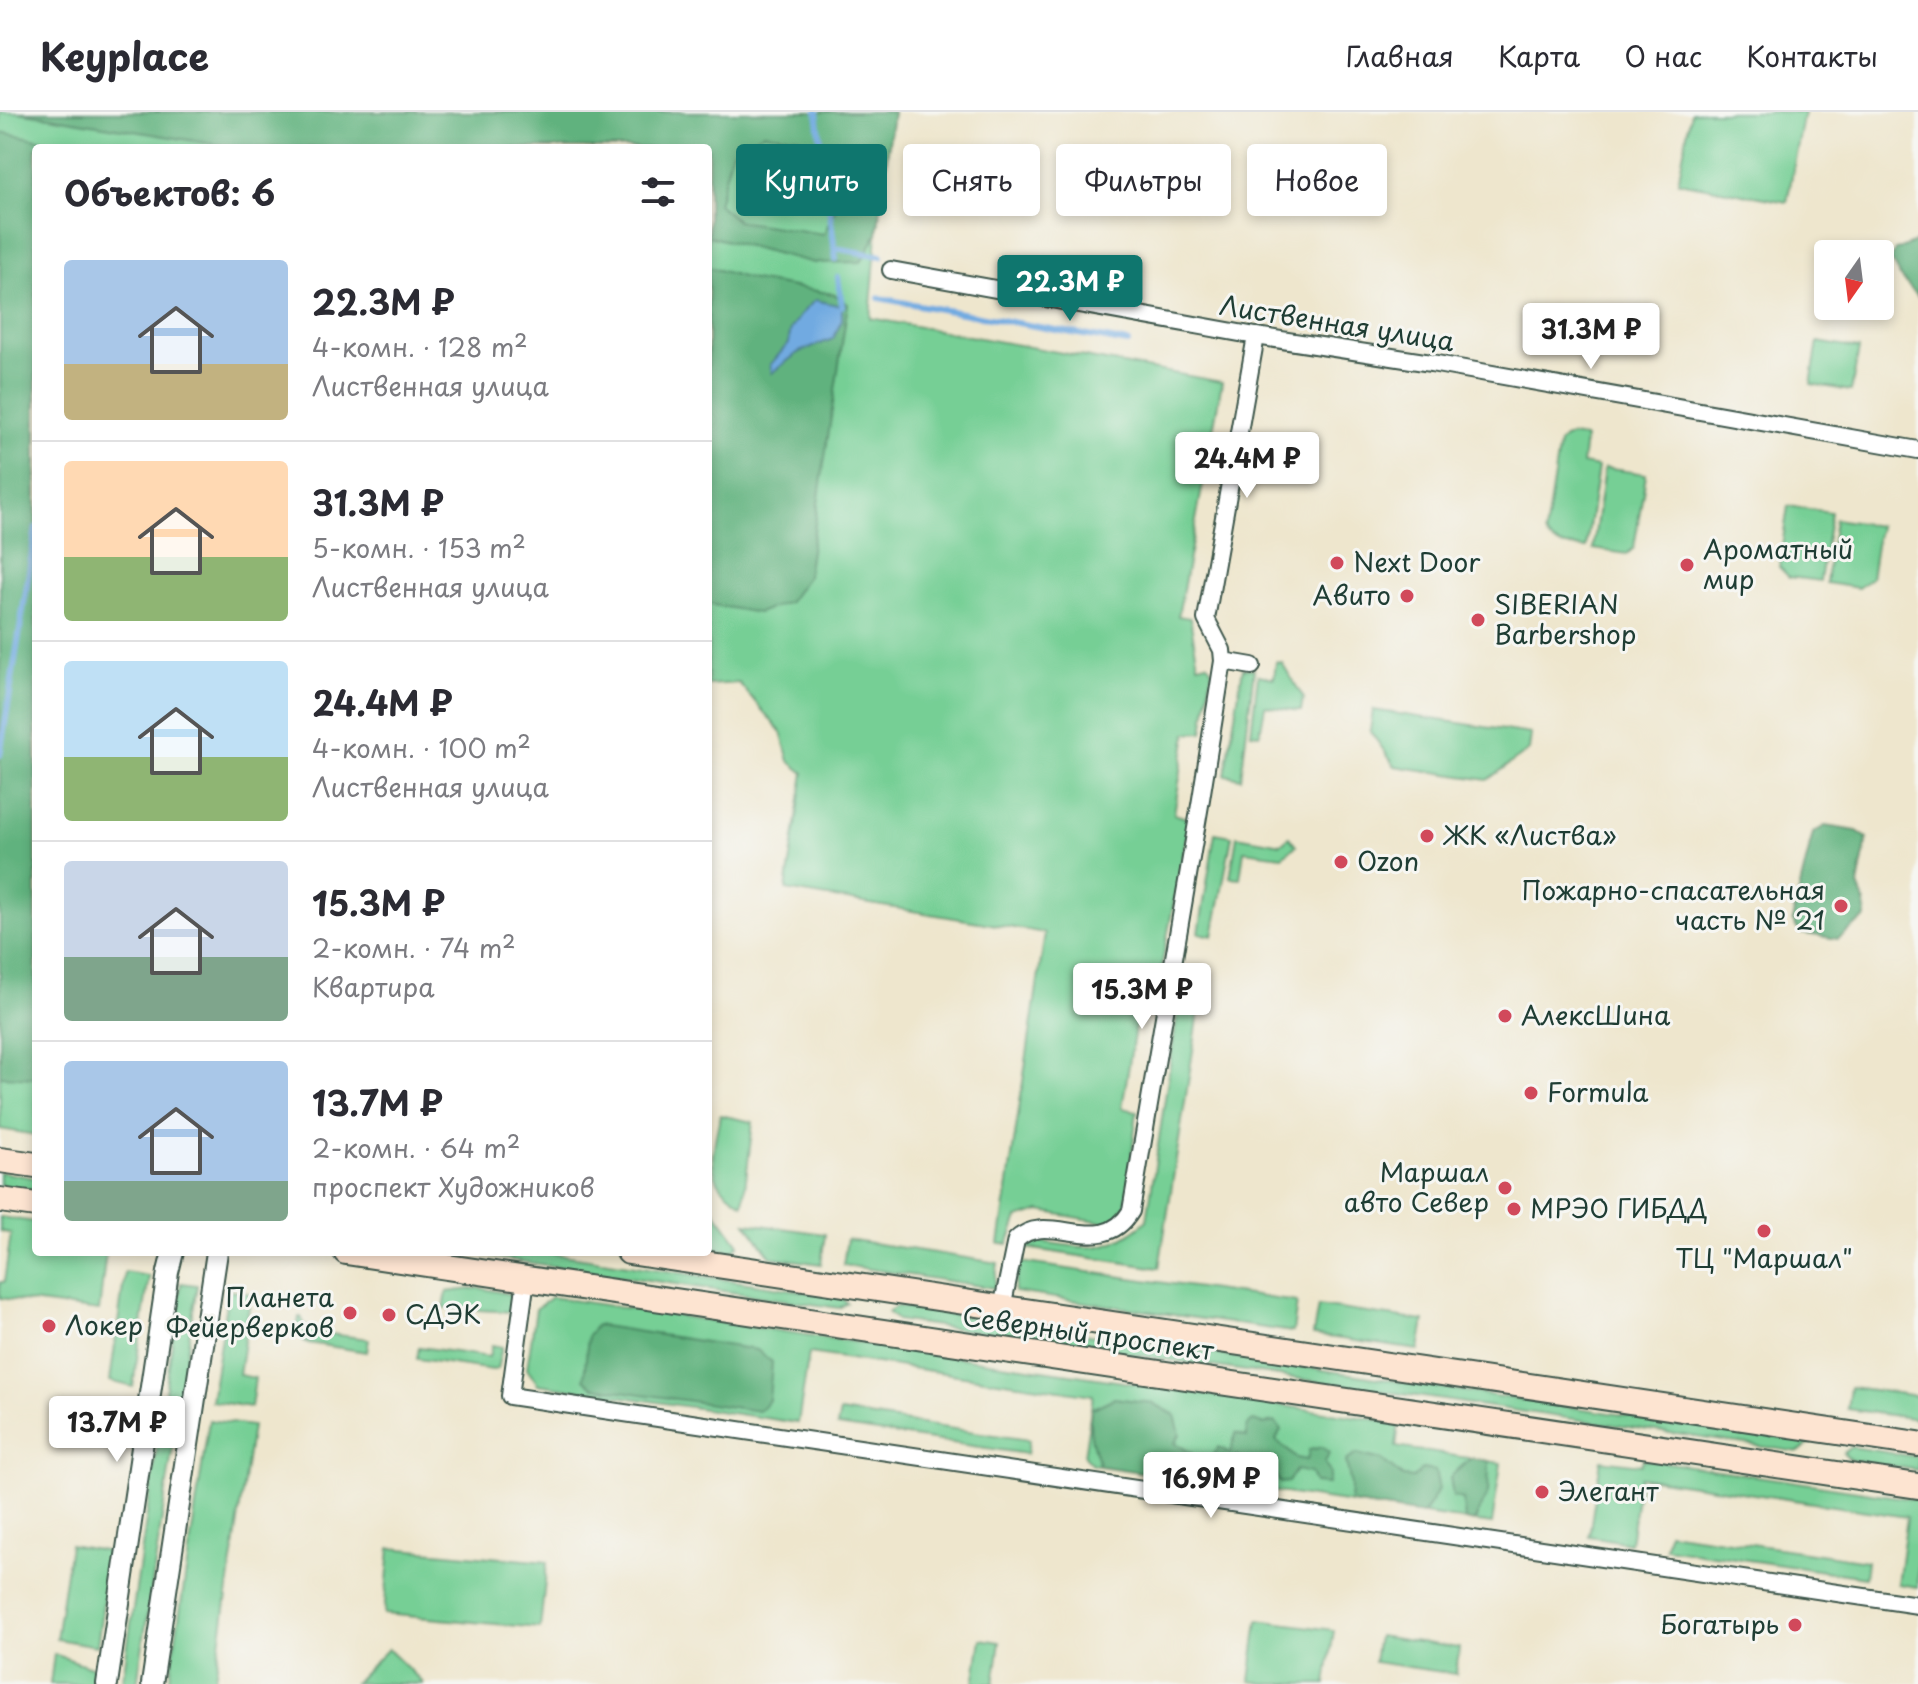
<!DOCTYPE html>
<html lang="ru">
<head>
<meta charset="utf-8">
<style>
  :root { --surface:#fff; --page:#f7f7f7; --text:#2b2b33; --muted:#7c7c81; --line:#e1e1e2; --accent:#0f766e }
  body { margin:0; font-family:"Playpen Sans",sans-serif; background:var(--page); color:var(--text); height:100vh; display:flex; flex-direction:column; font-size:30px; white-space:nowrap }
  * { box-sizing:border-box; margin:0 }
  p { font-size:26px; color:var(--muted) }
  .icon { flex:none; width:44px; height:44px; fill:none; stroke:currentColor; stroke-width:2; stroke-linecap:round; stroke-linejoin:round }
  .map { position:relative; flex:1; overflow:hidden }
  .panel { position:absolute; left:32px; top:32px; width:680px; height:1112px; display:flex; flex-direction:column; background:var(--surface); border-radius:8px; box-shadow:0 4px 12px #0003 }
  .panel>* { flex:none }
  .hud { position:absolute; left:736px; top:32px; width:760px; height:72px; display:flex; gap:16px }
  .needle { width:52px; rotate:194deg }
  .controls { position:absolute; left:1814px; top:128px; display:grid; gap:16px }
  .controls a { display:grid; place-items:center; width:80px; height:80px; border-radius:8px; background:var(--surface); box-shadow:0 4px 12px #0003; font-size:40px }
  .price { position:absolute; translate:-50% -68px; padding:0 18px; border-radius:8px; background:#fff; color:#222; font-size:26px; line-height:52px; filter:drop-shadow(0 2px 4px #0008) }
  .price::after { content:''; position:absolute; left:50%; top:48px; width:24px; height:18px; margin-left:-12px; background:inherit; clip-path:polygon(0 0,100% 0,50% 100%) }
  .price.on { background:var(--accent); color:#fff }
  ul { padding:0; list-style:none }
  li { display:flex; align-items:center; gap:24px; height:200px; padding:0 32px }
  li+li { border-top:2px solid var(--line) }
  li span { display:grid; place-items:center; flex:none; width:224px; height:160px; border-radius:8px; color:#555 }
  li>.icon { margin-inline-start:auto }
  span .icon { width:96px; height:96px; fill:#fffc; stroke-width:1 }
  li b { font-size:34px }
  h2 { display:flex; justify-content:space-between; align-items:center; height:96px; padding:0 32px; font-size:34px }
  .tag { padding:0 28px; border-radius:8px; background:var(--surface); box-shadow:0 4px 12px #0003; font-size:28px; line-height:72px }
  .tag.on { background:var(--accent); color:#fff }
  header { display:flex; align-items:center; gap:48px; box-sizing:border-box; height:112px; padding:0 40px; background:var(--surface); border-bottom:2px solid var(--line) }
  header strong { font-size:38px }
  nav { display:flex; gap:44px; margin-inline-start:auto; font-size:28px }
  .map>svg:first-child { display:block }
  .green { fill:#76cf95; stroke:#4a8664; stroke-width:2 }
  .forest { fill:#60b27e; stroke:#407859; stroke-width:2; fill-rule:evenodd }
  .water { fill:#71aae1; stroke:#48748a; stroke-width:2 }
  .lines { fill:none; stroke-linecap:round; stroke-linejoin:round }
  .stream { stroke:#71aae1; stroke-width:6 }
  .minor-casing { stroke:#3e564b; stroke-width:20 }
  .tertiary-casing { stroke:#3e564b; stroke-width:24 }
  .secondary-casing { stroke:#3e564b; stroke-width:28 }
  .minor { stroke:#fff; stroke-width:16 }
  .tertiary { stroke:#fff; stroke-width:20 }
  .secondary { stroke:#fde4d1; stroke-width:24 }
  .poi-dot { fill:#d1495b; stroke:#f6f6f2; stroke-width:3 }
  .labels { text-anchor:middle; stroke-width:6; stroke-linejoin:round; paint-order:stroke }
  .street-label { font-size:26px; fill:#1f3d34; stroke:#f6f6f2 }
  .poi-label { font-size:26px; fill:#1f3d34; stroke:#f6f6f2; text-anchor:start }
</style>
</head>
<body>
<header>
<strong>Keyplace</strong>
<nav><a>Главная</a><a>Карта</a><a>О нас</a><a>Контакты</a></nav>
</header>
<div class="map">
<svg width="1918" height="1572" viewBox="0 0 1918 1572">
  <rect width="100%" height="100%" fill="#f6f6f2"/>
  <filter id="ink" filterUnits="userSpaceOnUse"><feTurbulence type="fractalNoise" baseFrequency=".0125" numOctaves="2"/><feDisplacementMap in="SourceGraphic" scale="16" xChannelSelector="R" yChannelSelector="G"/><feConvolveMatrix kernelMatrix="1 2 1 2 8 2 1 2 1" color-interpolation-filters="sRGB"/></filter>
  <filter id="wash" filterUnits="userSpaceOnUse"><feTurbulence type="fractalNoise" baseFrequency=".006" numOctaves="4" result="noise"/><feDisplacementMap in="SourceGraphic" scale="32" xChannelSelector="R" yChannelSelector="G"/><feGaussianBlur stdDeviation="1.8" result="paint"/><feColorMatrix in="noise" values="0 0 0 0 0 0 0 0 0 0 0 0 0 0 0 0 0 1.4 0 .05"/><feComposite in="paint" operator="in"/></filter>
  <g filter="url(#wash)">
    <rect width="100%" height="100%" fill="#eee6cd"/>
    <path class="green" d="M0 0H893L877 122 870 206 1222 270 1178 504 1190 506 1198 553 1207 551 1212 558 1203 620 1187 621 1174 702 1190 707 1154 892 1139 891 1122 996 1137 999 1126 1091 1118 1106 1108 1111 1040 1099 1018 1106 1008 1132H999L1045 821 786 778 804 661 789 649 781 620 739 571 708 573V36H36V1023L0 1017Z
      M1691 0H1804L1787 90 1678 70Z
      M1818 230 1859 237 1851 279 1811 272Z
      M1571 324 1585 326 1582 352 1598 355 1586 436C1571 434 1552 436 1545 421L1559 331 1564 326Z
      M1604 356 1646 362 1634 436 1627 442 1593 437Z
      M1788 394 1831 400 1820 469 1789 465 1779 455Z
      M1835 407 1879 414 1871 466 1858 476 1826 471Z
      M1276 550 1282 551 1303 585 1301 599 1265 594 1260 622 1251 621 1258 563 1274 566Z
      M1243 556 1254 557 1241 666 1225 663Z
      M1373 598 1531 622 1529 638 1487 668 1395 654 1370 619Z
      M1215 721 1232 724 1213 824 1199 821Z
      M1237 724 1281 732 1289 725 1296 734 1282 744 1244 739 1240 766 1230 765Z
      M1181 878 1202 881 1159 1156 1020 1135 1029 1128C1048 1130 1073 1136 1092 1135 1112 1134 1133 1121 1147 1108Z
      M720 1003 753 1010 743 1092C736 1087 727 1082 722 1075 705 1054 716 1027 720 1003Z
      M0 1060 36 1066V1078L0 1073Z
      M708 1090 739 1132 733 1139 708 1136Z
      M0 1105 36 1110V1140H106L99 1199 0 1186V1170H4L11 1122 0 1119Z
      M746 1111 825 1122 821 1152 771 1145Z
      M847 1127 998 1151 994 1176 843 1153Z
      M457 1140H543L841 1185 847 1191 839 1196Z
      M1019 1150 1297 1190 1293 1220 1014 1180Z
      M125 1160 149 1164 133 1275 110 1269Z
      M181 1171 197 1173 137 1572H122Z
      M480 1176 509 1182 513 1187V1200L444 1196 447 1180Z
      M228 1178 251 1182 239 1263 255 1266 251 1295 211 1289Z
      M551 1185 1399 1311 1396 1335 1501 1351 1492 1412 1092 1352 1084 1344 1093 1283 809 1241 798 1311 538 1272 527 1256 536 1197Z
      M896 1194 1810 1331 1799 1340 897 1208 888 1200Z
      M1318 1194 1424 1209 1419 1238 1313 1223Z
      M299 1205H301C304 1213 308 1216 315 1220L369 1227 367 1240 308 1231C295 1225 297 1217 299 1205Z
      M492 1233 502 1235 497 1257 493 1258 417 1247 419 1235 489 1245Z
      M1850 1275 1918 1284V1307L1847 1297Z
      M840 1300 1029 1328 1027 1342 837 1314Z
      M209 1308 252 1314 214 1572H169Z
      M1851 1335 1918 1345V1358L1851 1348 1843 1341Z
      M1643 1347 1918 1388V1475L1898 1472 1907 1405 1640 1365 1630 1431 1589 1424 1601 1348 1641 1353Z
      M1668 1420 1867 1449 1865 1465 1665 1436Z
      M70 1433 110 1440 97 1534 56 1527Z
      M390 1436 547 1450 540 1516 384 1502Z
      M1258 1508 1334 1518 1326 1572H1269L1250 1569Z
      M1378 1524 1459 1536 1456 1562 1374 1550Z
      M981 1527 1000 1530 994 1572H974Z
      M388 1537 423 1571V1572L354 1571Z
      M54 1542 94 1556 92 1572H50Z"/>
    <path class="forest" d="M19 0H893L877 122 861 150 814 151 708 124V36H237ZM763 21 798 25 834 48 836 95 824 122 738 109 718 92 732 40Z
      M0 20 85 36H36V966L0 964Z
      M1918 129V185L1899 163 1891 148 1895 138Z
      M708 155 753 168 834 182 848 192 807 465 789 490 758 501 708 492Z
      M1825 714 1857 719 1867 726 1858 773 1865 791 1866 805 1838 827 1800 821 1792 808 1813 721Z
      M596 1213 757 1238 772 1250 769 1288 759 1299 593 1275 584 1267 588 1224Z
      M1114 1286 1153 1291 1175 1303 1180 1322 1175 1331 1190 1340 1201 1352 1200 1369 1100 1354C1092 1334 1088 1318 1091 1297Z
      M1253 1309 1263 1312 1275 1310 1281 1318 1276 1328 1296 1346 1307 1348 1309 1338 1322 1335 1329 1341 1325 1351 1330 1361 1328 1372 1315 1371 1311 1361 1296 1358 1288 1370 1280 1371 1276 1364 1237 1344 1228 1352 1220 1354 1213 1344 1218 1335 1230 1341 1236 1321 1247 1325V1314Z
      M1357 1342 1382 1348 1403 1365 1413 1366 1423 1357 1435 1359 1439 1377 1423 1402 1350 1391 1351 1373 1346 1349Z
      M1471 1346 1489 1349 1488 1381 1474 1410 1465 1408 1463 1387 1453 1385 1450 1365Z"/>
    <path class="water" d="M815 188 842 194V208L833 227 799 240 772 261 770 253 788 232 791 217 802 201Z"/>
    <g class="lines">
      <path class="stream" d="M817 0 836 147
        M834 136 881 144
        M838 165 842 194
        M879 186 1128 231
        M0 643 36 416"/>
    </g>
  </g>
  <g filter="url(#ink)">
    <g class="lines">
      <defs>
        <path id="minor" d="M891 158 1256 224 1431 251 1918 338
          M1252 554 1223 549 1222 538 1206 507 1256 224
          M526 1167 510 1284 1918 1493
          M1002 1196 1016 1128C1048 1096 1101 1149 1131 1099L1201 687 1223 549"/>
        <path id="tertiary" d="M107 1572 168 1160 173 1140
          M152 1572 217 1140"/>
        <path id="secondary" d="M0 1048 36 1053
          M0 1088 36 1093
          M346 1140 1918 1374
          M629 1140 1918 1332"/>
      </defs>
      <use href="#minor" class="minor-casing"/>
      <use href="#tertiary" class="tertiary-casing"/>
      <use href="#secondary" class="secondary-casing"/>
      <use href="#minor" class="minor"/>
      <use href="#tertiary" class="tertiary"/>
      <use href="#secondary" class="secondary"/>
    </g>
  </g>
  <g class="poi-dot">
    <circle cx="1337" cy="451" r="8"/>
    <circle cx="1687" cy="453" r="8"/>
    <circle cx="1407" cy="484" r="8"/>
    <circle cx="1478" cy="508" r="8"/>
    <circle cx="1427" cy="724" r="8"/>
    <circle cx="1341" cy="750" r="8"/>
    <circle cx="1841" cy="794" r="8"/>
    <circle cx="1505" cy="904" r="8"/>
    <circle cx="1531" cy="981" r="8"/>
    <circle cx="1505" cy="1076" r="8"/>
    <circle cx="1514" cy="1097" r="8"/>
    <circle cx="1764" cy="1119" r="8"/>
    <circle cx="350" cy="1201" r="8"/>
    <circle cx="389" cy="1203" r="8"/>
    <circle cx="49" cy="1214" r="8"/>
    <circle cx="1542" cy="1380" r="8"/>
    <circle cx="1795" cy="1513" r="8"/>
  </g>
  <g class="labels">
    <g class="street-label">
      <text transform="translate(1337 212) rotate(9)" y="9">Лиственная улица</text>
      <text transform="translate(1088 1222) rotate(8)" y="9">Северный проспект</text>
    </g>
    <g class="poi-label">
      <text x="1703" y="447">Ароматный<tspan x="1703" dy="30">мир</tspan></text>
      <text x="1353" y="460">Next Door</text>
      <text x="1391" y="493" text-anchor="end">Авито</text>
      <text x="1494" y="502">SIBERIAN<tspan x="1494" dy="30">Barbershop</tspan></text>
      <text x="1443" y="733">ЖК «Листва»</text>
      <text x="1357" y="759">Ozon</text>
      <text x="1825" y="788" text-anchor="end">Пожарно-спасательная<tspan x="1825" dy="30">часть № 21</tspan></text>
      <text x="1521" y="913">АлексШина</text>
      <text x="1547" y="990">Formula</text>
      <text x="1489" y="1070" text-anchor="end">Маршал<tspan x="1489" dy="30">авто Север</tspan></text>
      <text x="1530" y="1106">МРЭО ГИБДД</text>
      <text x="1764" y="1156" text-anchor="middle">ТЦ "Маршал"</text>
      <text x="334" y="1195" text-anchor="end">Планета<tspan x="334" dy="30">Фейерверков</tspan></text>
      <text x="405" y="1212">СДЭК</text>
      <text x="65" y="1223">Локер</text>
      <text x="1558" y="1389">Элегант</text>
      <text x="1779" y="1522" text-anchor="end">Богатырь</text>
    </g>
  </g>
</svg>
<div class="controls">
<a><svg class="needle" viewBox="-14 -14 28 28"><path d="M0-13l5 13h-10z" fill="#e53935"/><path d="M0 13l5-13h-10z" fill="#7c7c81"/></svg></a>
</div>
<b class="price on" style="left:1070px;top:211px">22.3M ₽</b>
<b class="price" style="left:1591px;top:259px">31.3M ₽</b>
<b class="price" style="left:1247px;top:388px">24.4M ₽</b>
<b class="price" style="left:1142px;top:919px">15.3M ₽</b>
<b class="price" style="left:117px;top:1352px">13.7M ₽</b>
<b class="price" style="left:1211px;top:1408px">16.9M ₽</b>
<div class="hud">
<a class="tag on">Купить</a>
<a class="tag">Снять</a>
<a class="tag">Фильтры</a>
<a class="tag">Новое</a>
</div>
<section class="panel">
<h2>Объектов: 6<svg class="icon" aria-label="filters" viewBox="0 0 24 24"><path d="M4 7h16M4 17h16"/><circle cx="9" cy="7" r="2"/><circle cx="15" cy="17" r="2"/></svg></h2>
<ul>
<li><span style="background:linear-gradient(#a9c7e8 65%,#c2b280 0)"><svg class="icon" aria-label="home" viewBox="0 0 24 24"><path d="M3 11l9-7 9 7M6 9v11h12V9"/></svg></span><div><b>22.3M ₽</b><p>4-комн. · 128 m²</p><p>Лиственная улица</p></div></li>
<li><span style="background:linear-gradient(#ffd9b3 60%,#8fb573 0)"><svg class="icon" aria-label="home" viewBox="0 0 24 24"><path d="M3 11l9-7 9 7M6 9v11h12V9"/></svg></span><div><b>31.3M ₽</b><p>5-комн. · 153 m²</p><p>Лиственная улица</p></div></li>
<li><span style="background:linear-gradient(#bfe0f5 60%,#8fb573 0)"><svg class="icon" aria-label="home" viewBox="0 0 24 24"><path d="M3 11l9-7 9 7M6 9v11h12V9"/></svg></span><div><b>24.4M ₽</b><p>4-комн. · 100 m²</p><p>Лиственная улица</p></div></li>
<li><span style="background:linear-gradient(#c9d6e8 60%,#7fa58c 0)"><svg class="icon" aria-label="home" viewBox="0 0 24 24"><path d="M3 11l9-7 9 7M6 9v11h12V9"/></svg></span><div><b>15.3M ₽</b><p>2-комн. · 74 m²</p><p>Квартира</p></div></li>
<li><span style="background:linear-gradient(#a9c7e8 75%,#7fa58c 0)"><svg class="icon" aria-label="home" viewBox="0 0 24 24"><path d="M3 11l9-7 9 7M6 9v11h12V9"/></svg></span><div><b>13.7M ₽</b><p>2-комн. · 64 m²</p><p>проспект Художников</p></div></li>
</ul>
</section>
</div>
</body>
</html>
